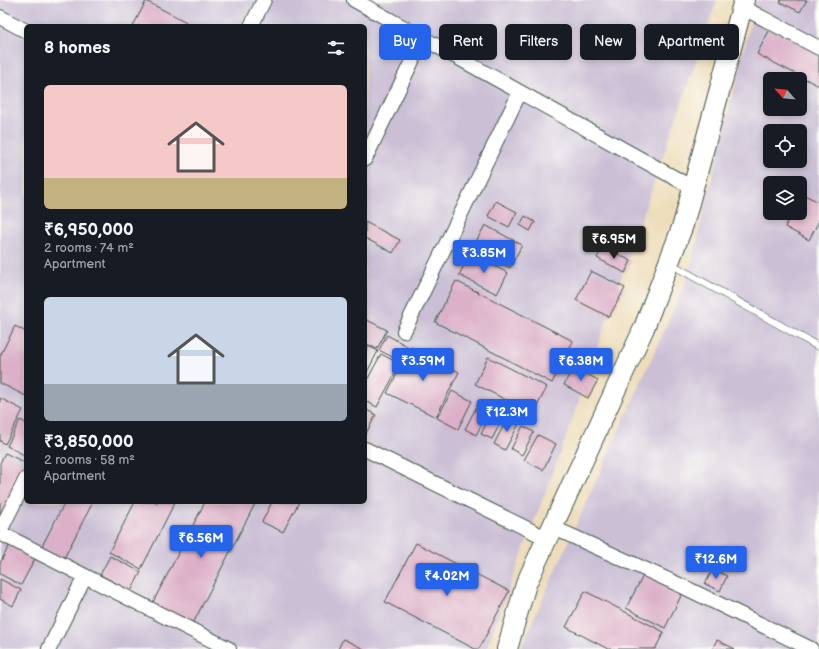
<!DOCTYPE html>
<html lang="en">
<head>
<meta charset="utf-8">
<style>
  :root { --surface:#171b24; --page:#242831; --text:#f1f3f6; --muted:#9ea1a6; --accent:#2563eb }
  body { margin:0; font-family:"Balsamiq Sans",sans-serif; background:var(--page); color:var(--text); height:100vh; display:flex; flex-direction:column; font-size:15px; white-space:nowrap }
  * { box-sizing:border-box; margin:0 }
  p { font-size:13px; color:var(--muted) }
  .icon { flex:none; width:22px; height:22px; fill:none; stroke:currentColor; stroke-width:2; stroke-linecap:round; stroke-linejoin:round }
  .map { position:relative; flex:1; overflow:hidden }
  .sheet { position:absolute; left:24px; top:24px; width:343px; height:480px; display:flex; flex-direction:column; background:var(--surface); border-radius:6px; box-shadow:0 2px 6px #0003 }
  .sheet>* { flex:none }
  .top-card { position:absolute; left:379px; top:24px; width:380px; height:36px; display:flex; gap:8px }
  .needle { width:26px; rotate:297deg }
  .buttons { position:absolute; left:763px; top:72px; display:grid; gap:8px }
  .buttons a { display:grid; place-items:center; width:44px; height:44px; border-radius:6px; background:var(--surface); box-shadow:0 2px 6px #0003; font-size:20px }
  .price { position:absolute; translate:-50% -34px; padding:0 9px; border-radius:4px; background:var(--accent); color:#fff; font-size:13px; line-height:26px; filter:drop-shadow(0 1px 2px #0008) }
  .price::after { content:''; position:absolute; left:50%; top:24px; width:12px; height:9px; margin-left:-6px; background:inherit; clip-path:polygon(0 0,100% 0,50% 100%) }
  .price.on { background:#222; color:#fff }
  ul { padding:0; list-style:none }
  li { display:grid; align-content:center; gap:8px; height:212px; padding:0 20px }
  li span { display:grid; place-items:center; height:124px; border-radius:6px; color:#555 }
  li>.icon { margin-inline-start:auto }
  span .icon { width:72px; height:72px; fill:#fffc; stroke-width:1 }
  li b { font-size:17px }
  h2 { display:flex; justify-content:space-between; align-items:center; height:48px; padding:0 20px; font-size:17px }
  .tag { padding:0 14px; border-radius:6px; background:var(--surface); box-shadow:0 2px 6px #0003; font-size:14px; line-height:36px }
  .tag.on { background:var(--accent); color:#fff }
  .map>svg:first-child { display:block }
  .industrial { fill:#cbbfd5; fill-rule:evenodd }
  .building { fill:#dcb0c8 }
  .lines { fill:none; stroke-linecap:round; stroke-linejoin:round }
  .lane-casing { stroke:#3e5548; stroke-width:8 }
  .street-casing { stroke:#3e5548; stroke-width:16 }
  .secondary-casing { stroke:#3e5548; stroke-width:22 }
  .lane { stroke:#fff; stroke-width:7 }
  .street { stroke:#fff; stroke-width:14 }
  .secondary { stroke:#fff; stroke-width:20 }
</style>
</head>
<body>
<div class="map">
<svg width="819" height="649" viewBox="0 0 819 649">
  <rect width="100%" height="100%" fill="#fdfcf7"/>
  <filter id="ink" filterUnits="userSpaceOnUse"><feTurbulence type="fractalNoise" baseFrequency=".025" numOctaves="2"/><feDisplacementMap in="SourceGraphic" scale="8" xChannelSelector="R" yChannelSelector="G"/><feConvolveMatrix kernelMatrix="1 2 1 2 8 2 1 2 1" color-interpolation-filters="sRGB"/></filter>
  <filter id="wash" filterUnits="userSpaceOnUse"><feTurbulence type="fractalNoise" baseFrequency=".012" numOctaves="4" result="noise"/><feDisplacementMap in="SourceGraphic" scale="16" xChannelSelector="R" yChannelSelector="G"/><feGaussianBlur stdDeviation="0.9" result="paint"/><feColorMatrix in="noise" values="0 0 0 0 0 0 0 0 0 0 0 0 0 0 0 0 0 1.4 0 .05"/><feComposite in="paint" operator="in"/></filter>
  <g filter="url(#wash)">
    <rect width="100%" height="100%" fill="#eeddba"/>
    <path class="industrial" d="M0 0H717L567 435 486 649H0ZM26 26H365V502H26Z
      M756 0H819V649H520L687 280ZM770 79H800V109H770ZM770 131H800V161H770ZM770 183H800V213H770Z"/>
    <g id="blocks">
      <path class="building" d="M781 0H807L800 12 780 2Z
        M146 1 194 26H133Z
        M770 29 819 54V86L757 54Z
        M802 194 819 202V221L809 240 785 227 792 213H800V198Z
        M496 201 517 212 509 227 488 216Z
        M525 216 535 222 530 231 520 225Z
        M365 222 400 240 393 253 365 238Z
        M485 225 522 245 510 268 472 249Z
        M603 246 631 261 625 273 597 258Z
        M470 254 508 273 497 294 459 275Z
        M591 271 625 288 609 317 576 300Z
        M456 281 573 341 552 383 435 322Z
        M365 319 387 330 377 349 365 343Z
        M15 326 26 332V396L0 383V356Z
        M387 335 407 346 400 361 379 350Z
        M368 346 378 351 365 376V353Z
        M411 347 459 372 436 417 387 393Z
        M381 354 400 364 377 407 365 401V384Z
        M488 357 547 387 533 414 475 384Z
        M573 367 598 380 588 398 564 385Z
        M452 391 472 401 458 429 437 418Z
        M0 398 23 410 5 444 0 441Z
        M480 400 491 406 476 435 465 429Z
        M496 404 507 410 492 439 481 434Z
        M365 409 376 415 365 435Z
        M508 417 520 422 505 450 494 444Z
        M20 420 26 423V456L7 446Z
        M523 426 534 432 522 455 511 449Z
        M538 435 556 444 543 470 524 460Z
        M5 453 26 463V467L0 517V463Z
        M65 502H93L64 558 42 546Z
        M135 502H175L141 569 109 552Z
        M205 502H256L191 627 151 606Z
        M272 502H299L283 532 262 522Z
        M416 543 509 591 479 649H475L385 602Z
        M10 544 36 557 21 585 0 574V563Z
        M110 556 141 572 131 591 100 575Z
        M713 569 727 576 720 591 705 584Z
        M644 574 682 594 665 628 626 608Z
        M0 579 21 590 13 606 0 599Z
        M585 591 664 632 655 649H608L566 627Z
        M343 639 364 649H338Z
        M717 640 735 649H712Z"/>
    </g>
  </g>
  <g filter="url(#ink)">
    <use href="#blocks" fill-opacity="0" stroke="#3e5548" stroke-width="1"/>
    <g class="lines">
      <defs>
        <path id="lane" d="M671 264 819 347"/>
        <path id="street" d="M354 0 693 188
          M742 7 819 48
          M0 17 26 31
          M251 26 264 0
          M365 159 423 38
          M404 331 520 92
          M365 449 548 539
          M552 527 684 587 811 649
          M0 531 26 479
          M0 533 229 649
          M49 649 85 576"/>
        <path id="secondary" d="M507 649 526 584 644 328 683 225 744 0"/>
      </defs>
      <use href="#lane" class="lane-casing"/>
      <use href="#street" class="street-casing"/>
      <use href="#secondary" class="secondary-casing"/>
      <use href="#lane" class="lane"/>
      <use href="#street" class="street"/>
      <use href="#secondary" class="secondary"/>
    </g>
  </g>
</svg>
<div class="buttons">
<a><svg class="needle" viewBox="-14 -14 28 28"><path d="M0-13l5 13h-10z" fill="#e53935"/><path d="M0 13l5-13h-10z" fill="#9ea1a6"/></svg></a>
<a><svg class="icon" aria-label="locate" viewBox="0 0 24 24"><circle cx="12" cy="12" r="6"/><path d="M12 2v4M12 18v4M2 12h4M18 12h4"/></svg></a>
<a><svg class="icon" aria-label="layers" viewBox="0 0 24 24"><path d="M12 4l9 5-9 5-9-5zM3 14l9 5 9-5"/></svg></a>
</div>
<b class="price on" style="left:614px;top:260px">₹6.95M</b>
<b class="price" style="left:484px;top:274px">₹3.85M</b>
<b class="price" style="left:423px;top:382px">₹3.59M</b>
<b class="price" style="left:581px;top:382px">₹6.38M</b>
<b class="price" style="left:507px;top:433px">₹12.3M</b>
<b class="price" style="left:201px;top:559px">₹6.56M</b>
<b class="price" style="left:716px;top:580px">₹12.6M</b>
<b class="price" style="left:447px;top:597px">₹4.02M</b>
<div class="top-card">
<a class="tag on">Buy</a>
<a class="tag">Rent</a>
<a class="tag">Filters</a>
<a class="tag">New</a>
<a class="tag">Apartment</a>
</div>
<section class="sheet">
<h2>8 homes<svg class="icon" aria-label="filters" viewBox="0 0 24 24"><path d="M4 7h16M4 17h16"/><circle cx="9" cy="7" r="2"/><circle cx="15" cy="17" r="2"/></svg></h2>
<ul>
<li><span style="background:linear-gradient(#f6c9c9 75%,#c2b280 0)"><svg class="icon" aria-label="home" viewBox="0 0 24 24"><path d="M3 11l9-7 9 7M6 9v11h12V9"/></svg></span><div><b>₹6,950,000</b><p>2 rooms · 74 m²</p><p>Apartment</p></div></li>
<li><span style="background:linear-gradient(#c9d6e8 70%,#9aa5b1 0)"><svg class="icon" aria-label="home" viewBox="0 0 24 24"><path d="M3 11l9-7 9 7M6 9v11h12V9"/></svg></span><div><b>₹3,850,000</b><p>2 rooms · 58 m²</p><p>Apartment</p></div></li>
</ul>
</section>
</div>
</body>
</html>
